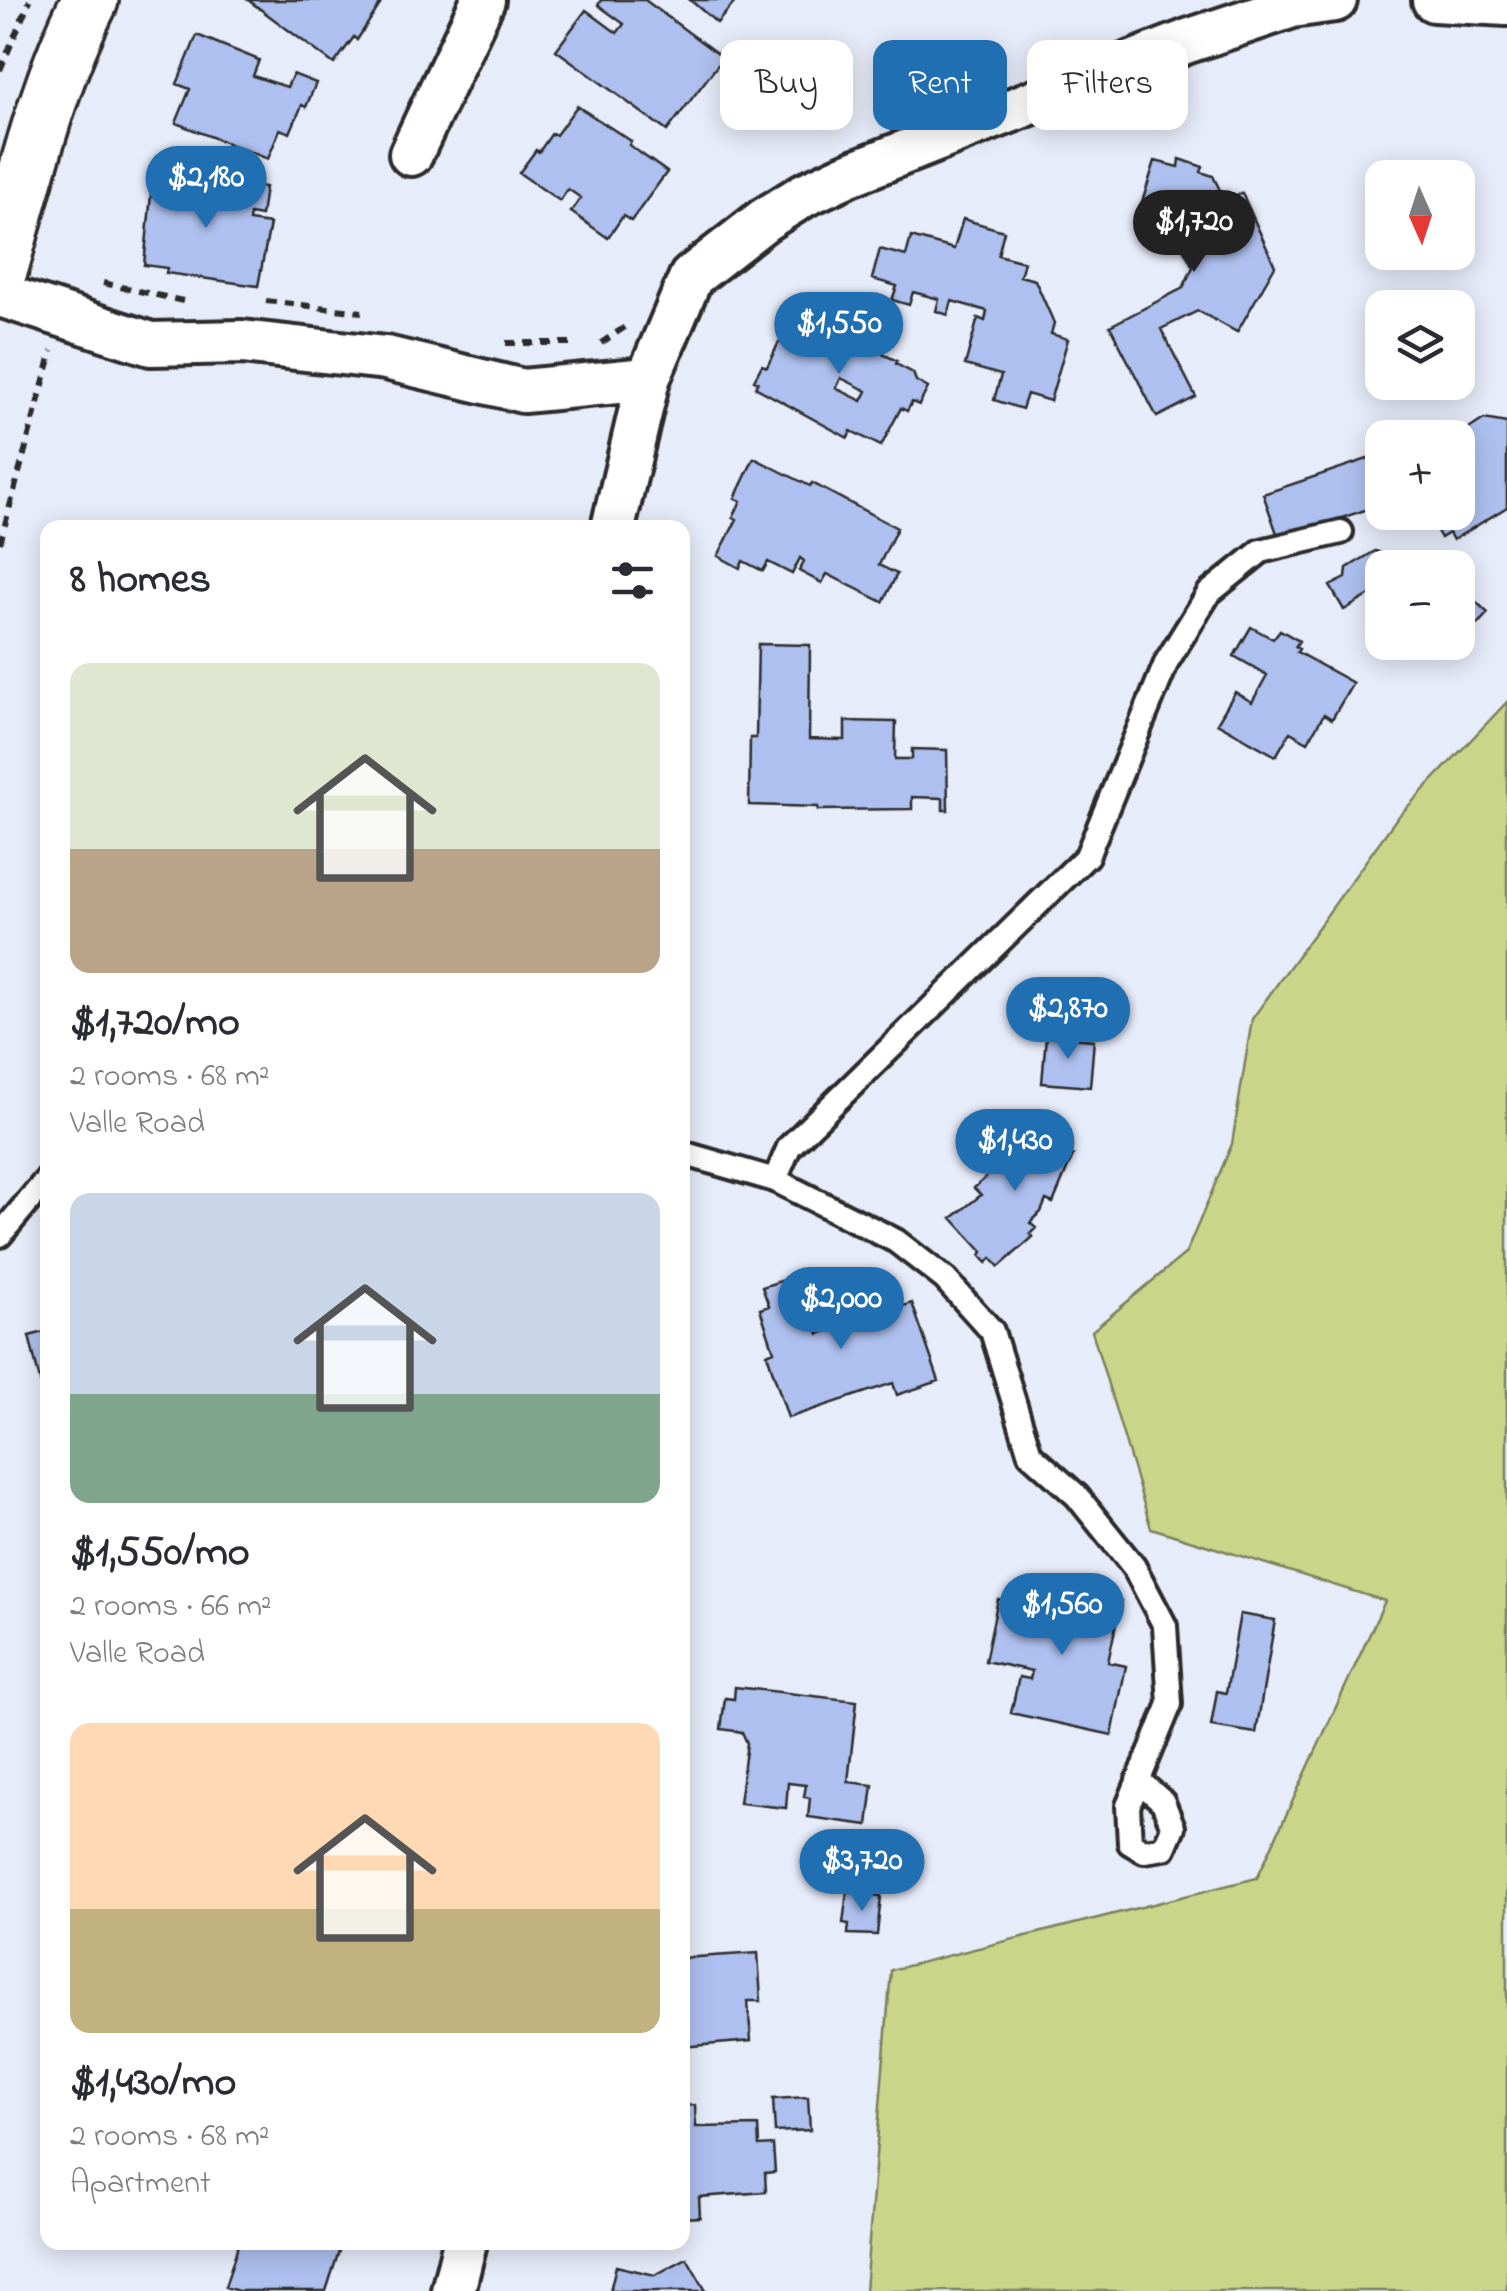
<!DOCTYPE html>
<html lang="en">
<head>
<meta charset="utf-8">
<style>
  :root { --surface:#fff; --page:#f7f7f7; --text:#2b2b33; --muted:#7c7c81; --accent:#1f6fb2 }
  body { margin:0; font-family:"Indie Flower",sans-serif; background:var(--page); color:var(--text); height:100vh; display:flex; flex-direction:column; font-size:38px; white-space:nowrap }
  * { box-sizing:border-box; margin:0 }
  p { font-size:32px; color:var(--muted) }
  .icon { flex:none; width:55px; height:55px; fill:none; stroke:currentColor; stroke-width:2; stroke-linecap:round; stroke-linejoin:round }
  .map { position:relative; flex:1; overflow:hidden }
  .side { position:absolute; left:40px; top:520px; width:650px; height:1730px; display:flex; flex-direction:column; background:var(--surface); border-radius:20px; box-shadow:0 5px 25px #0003 }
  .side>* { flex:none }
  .top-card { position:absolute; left:720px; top:40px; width:635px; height:90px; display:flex; gap:20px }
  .needle { width:65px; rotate:177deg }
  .buttons { position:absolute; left:1365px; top:160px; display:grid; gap:20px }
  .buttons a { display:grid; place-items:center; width:110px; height:110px; border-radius:20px; background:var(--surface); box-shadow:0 5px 25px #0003; font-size:50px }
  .price { position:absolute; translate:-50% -85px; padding:0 22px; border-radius:35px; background:var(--accent); color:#fff; font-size:32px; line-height:65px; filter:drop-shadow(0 2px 5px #0008) }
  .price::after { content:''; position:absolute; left:50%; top:60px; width:30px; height:22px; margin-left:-15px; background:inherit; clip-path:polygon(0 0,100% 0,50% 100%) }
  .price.active { background:#222; color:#fff }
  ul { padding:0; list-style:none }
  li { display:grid; align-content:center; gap:20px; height:530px; padding:0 30px }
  li span { display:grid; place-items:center; height:310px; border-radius:20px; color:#555 }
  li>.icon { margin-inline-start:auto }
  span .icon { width:180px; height:180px; fill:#fffc; stroke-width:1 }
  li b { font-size:42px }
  h2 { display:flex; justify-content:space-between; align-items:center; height:120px; padding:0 30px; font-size:42px }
  .tag { padding:0 35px; border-radius:20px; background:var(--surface); box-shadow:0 5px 25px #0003; font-size:35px; line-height:90px }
  .tag.active { background:var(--accent); color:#fff }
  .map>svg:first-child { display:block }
  .green { fill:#c9d68a; stroke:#7a805a; stroke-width:2.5 }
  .building { fill:#aec0ef; stroke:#2b2b2b; stroke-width:2.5; fill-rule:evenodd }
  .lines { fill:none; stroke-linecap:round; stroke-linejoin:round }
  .lane-casing { stroke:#2b2b2b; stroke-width:30 }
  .street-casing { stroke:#2b2b2b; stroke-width:50 }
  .secondary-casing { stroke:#2b2b2b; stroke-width:62 }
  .path { stroke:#2b2b2b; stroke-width:6; stroke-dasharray:10 8; stroke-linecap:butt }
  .lane { stroke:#fff; stroke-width:22 }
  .street { stroke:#fff; stroke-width:42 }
  .secondary { stroke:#fff; stroke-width:55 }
</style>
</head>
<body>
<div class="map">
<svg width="1507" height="2291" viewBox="0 0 1507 2291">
  <rect width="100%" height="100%" fill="#e7ecfa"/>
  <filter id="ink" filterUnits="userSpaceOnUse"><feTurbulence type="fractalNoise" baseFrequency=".01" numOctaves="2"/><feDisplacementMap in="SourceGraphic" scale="20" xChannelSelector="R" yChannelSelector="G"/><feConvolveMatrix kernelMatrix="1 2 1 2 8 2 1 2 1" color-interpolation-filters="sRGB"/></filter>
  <g filter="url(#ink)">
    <path class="green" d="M1507 702V2291H865L891 1970 1257 1878 1385 1601 1151 1528 1092 1331 1186 1253 1232 1144 1252 1019 1396 819Z"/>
    <path class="building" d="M248 0H383L357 40 354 37 334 64Z
      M601 0H645L723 58 667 131 556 50 586 10 617 33 624 24 598 5Z
      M690 0H733L735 2 717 23Z
      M197 35 259 60 253 76 287 87 293 74 316 83 306 107 302 105 290 133 280 129 268 159 176 123 190 89 177 84Z
      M577 106 631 141 629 145 667 172 631 221 623 216 608 238 571 212 581 198 568 189 560 201 519 173 536 150 539 152 552 133 556 135Z
      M1180 159 1203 167 1201 172 1213 176 1226 202 1242 193 1275 266 1237 332 1198 311 1161 329 1196 397 1157 417 1110 326 1183 288 1193 267 1173 229 1138 215 1155 161 1179 167Z
      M153 175 204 182 202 197 215 199 216 196H220L222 181 265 187 261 216 250 214 249 221 270 224 258 286 166 273 167 268 144 265Z
      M963 219 1004 231 998 255 1024 262 1020 276 1035 280 1054 323 1051 334 1068 339 1050 401 1027 394 1022 409 994 400 1001 375 965 365 978 318 985 321 987 311 952 301 948 315 936 311 939 299 913 292 909 305 892 300 897 286 872 279 880 249 906 256 911 237 954 249Z
      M812 302 851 320 848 325 863 333 861 338 884 351 883 354 897 361 896 364 913 373 916 381 928 388 919 405 912 402 907 411 901 408 881 446 851 431 848 438 755 387 758 382 754 380 762 365 767 367 779 342 792 341 801 323 797 321 804 306 809 309ZM841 378 867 391 862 401 836 388Z
      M1484 419 1507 423V507L1453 540 1449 533 1441 538 1429 517 1412 528 1403 512H1458V438L1450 435 1462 428 1464 432Z
      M1379 455 1382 465V509L1374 507 1279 539 1263 494Z
      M754 458 810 486 812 483 897 528 879 565 897 574 883 602 827 574 822 583 799 571 804 561 800 558 792 574 768 562 763 571 743 561 740 568 718 556 737 519 733 517 741 501 735 498Z
      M1375 551 1388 555 1396 568H1382V588L1344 610 1330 586 1346 578 1347 568Z
      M1469 595 1488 613 1466 636 1458 628V607Z
      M1251 627 1273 639 1280 630 1299 641 1295 647 1299 649 1297 652 1353 683 1332 719 1324 714 1308 742 1290 732 1276 756 1217 723 1235 692 1252 702 1267 675 1234 656Z
      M758 644 810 645 809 739 845 740V721L896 722 895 759H912V749L947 750 948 810H943V798L912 797V809L818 810V807L749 805 750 738H756Z
      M1046 1036 1094 1040 1090 1087 1042 1083Z
      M1028 1121 1060 1133 1055 1144 1071 1151 1069 1154 1073 1155 1053 1203 1046 1200 1041 1212 1030 1223 1036 1228 1030 1234 1033 1237 999 1267 991 1258 987 1263 980 1255 983 1252 952 1218 981 1195 974 1188 993 1171 1005 1141 1017 1146Z
      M799 1275 819 1334 912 1303 939 1381 897 1395 893 1383 788 1418 767 1354 774 1351 760 1309 769 1306 762 1287Z
      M48 1331V1405L46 1406 29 1336Z
      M1050 1586 1121 1601 1108 1662 1126 1666 1112 1735 1011 1713 1019 1677 1030 1679 1032 1671 985 1661 998 1599 1046 1609Z
      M1240 1614 1275 1620 1256 1733 1211 1726 1217 1691 1226 1693Z
      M735 1687 857 1701 848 1782 873 1785 868 1825 808 1817 810 1798 804 1797 806 1785 788 1783 786 1808 739 1803 747 1743 742 1732 721 1729 725 1698 734 1699Z
      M847 1892 881 1896 877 1935 848 1934 849 1924 843 1923Z
      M758 1953 761 2001H748L751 2041 682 2047V1958Z
      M808 2097 810 2130 775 2132 773 2099Z
      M695 2105 696 2127 758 2126 759 2146 773 2145 775 2172 765 2173 766 2192 699 2197 700 2217 682 2218V2106Z
      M239 2242 263 2245 264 2242H334L341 2245 326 2291H238L225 2287Z
      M687 2258 706 2291H610L616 2266 655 2275Z"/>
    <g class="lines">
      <defs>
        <path id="lane" d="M682 1153 775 1180 896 1241 945 1279 992 1331 1030 1454 1077 1496 1134 1567 1165 1626 1170 1704 1128 1806 1130 1843 1144 1851 1164 1848 1173 1827 1163 1802 1138 1780
          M775 1180 789 1147 1087 856 1167 661 1209 593 1261 551 1341 532
          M0 1235 48 1178"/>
        <path id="street" d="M1434 0 1507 4
          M411 154 483 0
          M0 295 151 344 242 342 386 358 523 391 648 379
          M613 528 648 379 691 277 764 220 804 195 847 175 1188 41 1292 6 1335 0
          M453 2291 465 2242"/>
        <path id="secondary" d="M0 268C26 177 47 85 90 0"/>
      </defs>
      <use href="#lane" class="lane-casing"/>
      <use href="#street" class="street-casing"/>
      <use href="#secondary" class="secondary-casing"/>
      <path class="path" d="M0 70 30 0
        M103 283 183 301
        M266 301 362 312
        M506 343H574
        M601 343 628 325
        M0 543 52 351"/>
      <use href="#lane" class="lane"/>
      <use href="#street" class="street"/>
      <use href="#secondary" class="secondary"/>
    </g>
  </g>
</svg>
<div class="buttons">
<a><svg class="needle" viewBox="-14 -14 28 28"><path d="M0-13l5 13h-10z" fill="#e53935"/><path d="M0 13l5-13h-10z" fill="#7c7c81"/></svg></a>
<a><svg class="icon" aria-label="layers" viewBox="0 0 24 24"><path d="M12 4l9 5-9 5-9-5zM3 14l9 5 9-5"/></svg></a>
<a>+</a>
<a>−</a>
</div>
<b class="price" style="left:206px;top:231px">$2,180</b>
<b class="price active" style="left:1194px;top:275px">$1,720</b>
<b class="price" style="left:839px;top:377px">$1,550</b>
<b class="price" style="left:1068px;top:1062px">$2,870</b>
<b class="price" style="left:1015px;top:1194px">$1,430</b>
<b class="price" style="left:841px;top:1352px">$2,000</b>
<b class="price" style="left:1062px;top:1658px">$1,560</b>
<b class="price" style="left:862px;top:1914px">$3,720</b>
<div class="top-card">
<a class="tag">Buy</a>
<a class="tag active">Rent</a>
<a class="tag">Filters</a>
</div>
<section class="side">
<h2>8 homes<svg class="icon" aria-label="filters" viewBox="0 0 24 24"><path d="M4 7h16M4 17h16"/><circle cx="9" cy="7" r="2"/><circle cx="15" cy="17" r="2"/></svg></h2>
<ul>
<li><span style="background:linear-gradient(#dfe7d0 60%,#b9a48a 0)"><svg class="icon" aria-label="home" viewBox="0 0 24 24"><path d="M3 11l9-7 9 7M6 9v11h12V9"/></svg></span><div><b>$1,720/mo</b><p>2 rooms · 68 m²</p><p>Valle Road</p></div></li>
<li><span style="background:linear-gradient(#c9d6e8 65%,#7fa58c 0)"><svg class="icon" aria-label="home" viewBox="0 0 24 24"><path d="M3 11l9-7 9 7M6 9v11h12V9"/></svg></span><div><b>$1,550/mo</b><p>2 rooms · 66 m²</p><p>Valle Road</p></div></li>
<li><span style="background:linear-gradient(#ffd9b3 60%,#c2b280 0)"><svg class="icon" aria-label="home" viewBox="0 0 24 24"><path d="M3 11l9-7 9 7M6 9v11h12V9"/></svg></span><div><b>$1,430/mo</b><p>2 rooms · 68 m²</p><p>Apartment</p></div></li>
</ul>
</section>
</div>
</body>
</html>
